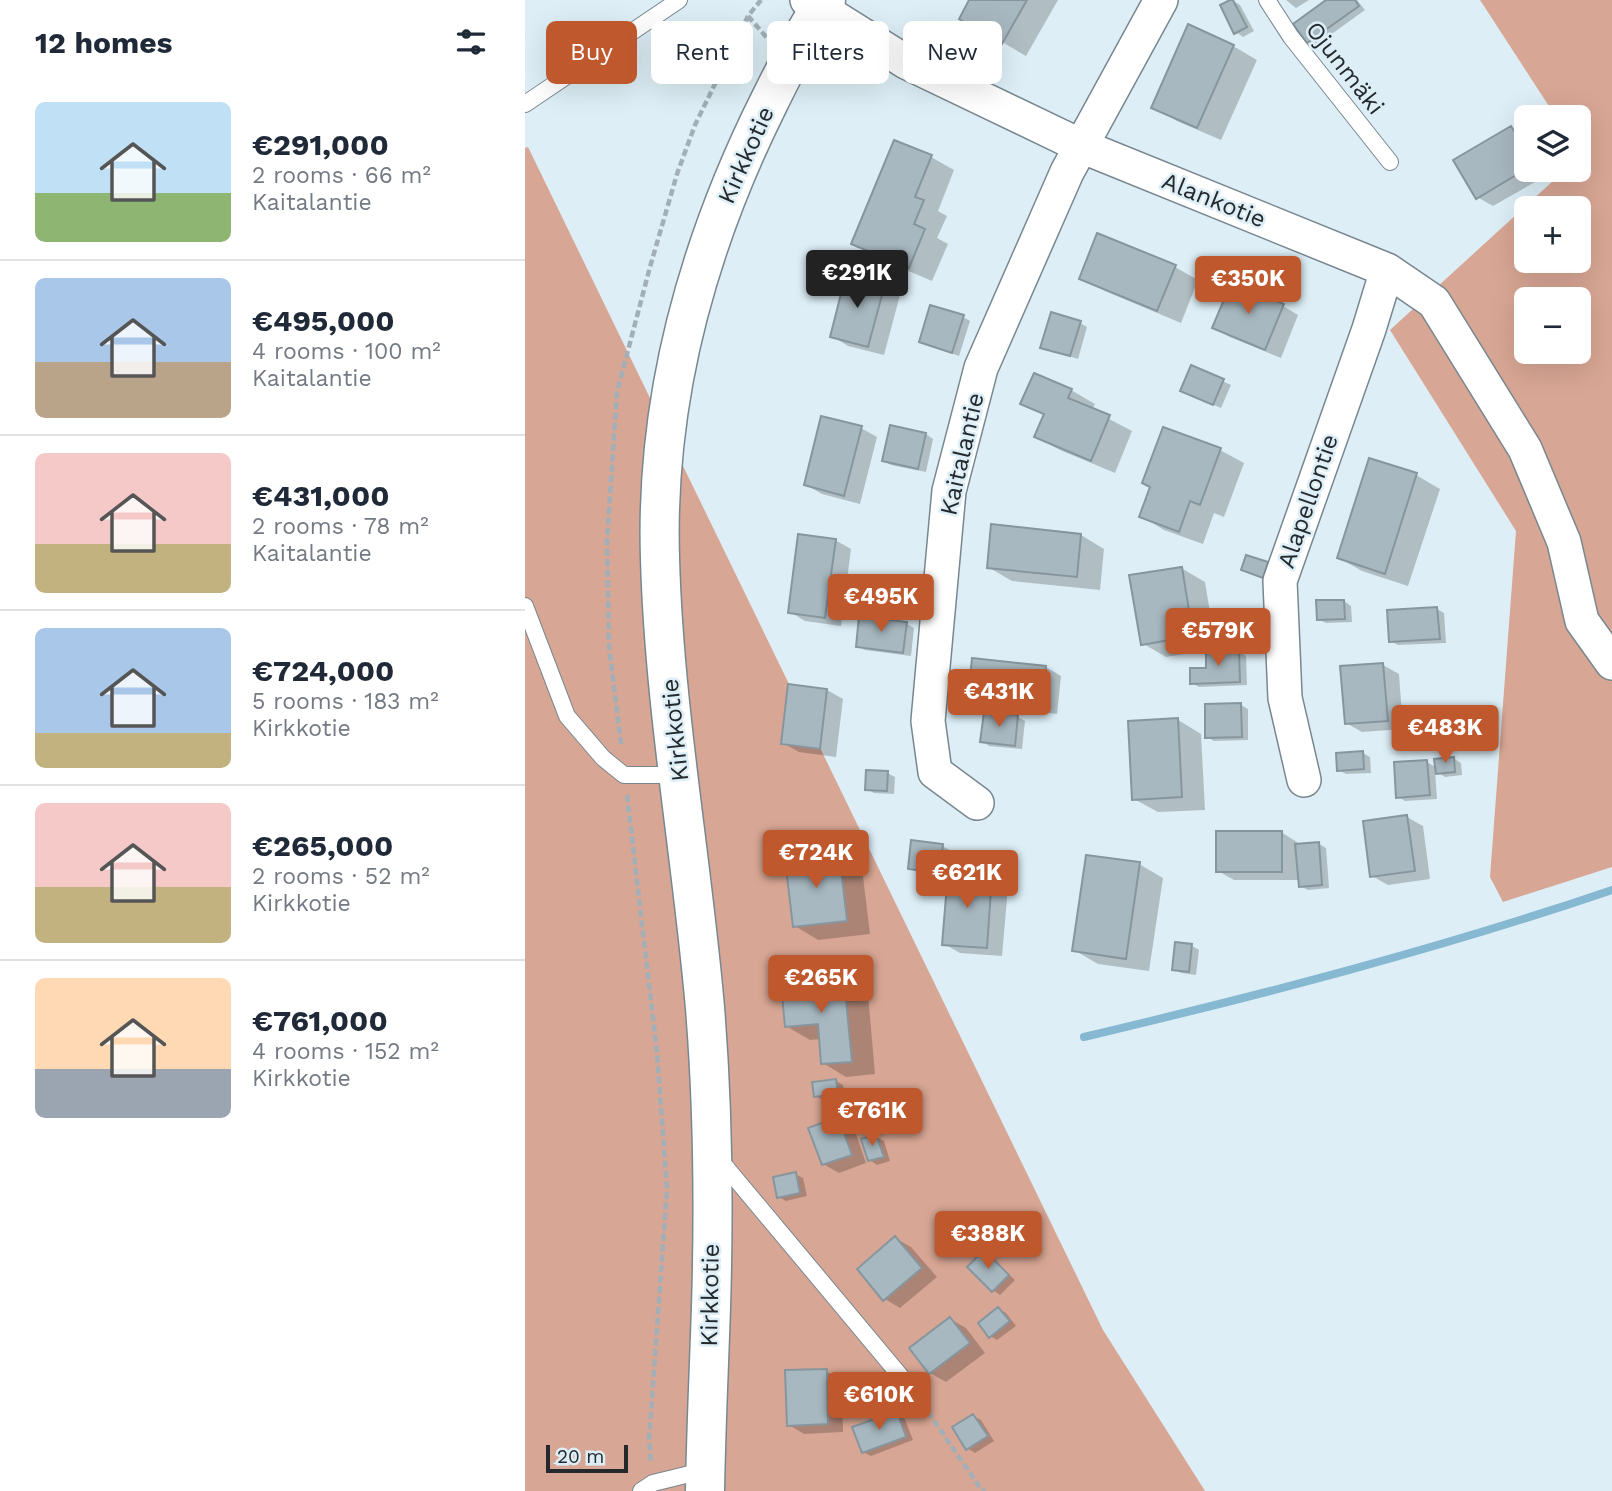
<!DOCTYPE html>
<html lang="en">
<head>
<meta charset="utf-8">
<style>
  :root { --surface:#fff; --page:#f6f6f7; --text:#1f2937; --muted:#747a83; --line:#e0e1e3; --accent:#bf582d }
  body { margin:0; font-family:"Work Sans",sans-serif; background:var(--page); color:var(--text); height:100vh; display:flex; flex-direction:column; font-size:26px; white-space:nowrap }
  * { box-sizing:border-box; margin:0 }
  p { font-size:23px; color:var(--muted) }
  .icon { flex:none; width:38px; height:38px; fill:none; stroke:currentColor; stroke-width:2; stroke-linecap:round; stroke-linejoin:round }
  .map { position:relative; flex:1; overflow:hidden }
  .side { display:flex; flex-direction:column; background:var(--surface); width:525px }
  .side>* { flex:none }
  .banner { position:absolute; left:21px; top:21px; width:665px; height:63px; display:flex; gap:14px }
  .buttons { position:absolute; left:989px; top:105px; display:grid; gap:14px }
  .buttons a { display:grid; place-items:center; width:77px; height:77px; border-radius:10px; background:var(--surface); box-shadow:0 7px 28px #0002; font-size:35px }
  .scale { position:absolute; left:21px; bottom:18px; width:82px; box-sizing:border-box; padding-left:7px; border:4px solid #23292c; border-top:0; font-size:19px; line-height:24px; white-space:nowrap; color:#23292c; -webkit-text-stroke:5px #ddeef6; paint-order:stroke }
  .price { position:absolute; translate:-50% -60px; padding:0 16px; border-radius:7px; background:var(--accent); color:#fff; font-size:23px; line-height:46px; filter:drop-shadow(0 2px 4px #0008) }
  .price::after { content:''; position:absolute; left:50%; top:42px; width:21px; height:16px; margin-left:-10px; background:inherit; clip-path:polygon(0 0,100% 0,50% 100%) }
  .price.active { background:#222; color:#fff }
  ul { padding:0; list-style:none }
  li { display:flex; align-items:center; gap:21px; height:175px; padding:0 35px }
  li+li { border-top:2px solid var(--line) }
  li span { display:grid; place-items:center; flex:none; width:196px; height:140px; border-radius:10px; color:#555 }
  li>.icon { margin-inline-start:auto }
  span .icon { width:84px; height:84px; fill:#fffc; stroke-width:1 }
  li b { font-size:30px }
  h2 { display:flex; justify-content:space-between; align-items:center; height:84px; padding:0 35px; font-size:30px }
  .chip { padding:0 24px; border-radius:10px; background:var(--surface); box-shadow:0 7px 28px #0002; font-size:24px; line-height:63px }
  .chip.active { background:var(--accent); color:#fff }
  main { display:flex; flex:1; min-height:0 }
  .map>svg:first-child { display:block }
  .forest { fill:#d8a694; fill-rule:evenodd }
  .shadow { fill:#0003 }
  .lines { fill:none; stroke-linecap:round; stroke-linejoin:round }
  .stream { stroke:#86b8d2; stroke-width:8 }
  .building { fill:#a8b8c0; stroke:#87969e; stroke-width:2 }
  .service-casing { stroke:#78878f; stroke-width:18 }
  .minor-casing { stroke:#78878f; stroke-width:36 }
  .tertiary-casing { stroke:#78878f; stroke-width:41 }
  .path { stroke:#a2afb6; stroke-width:4.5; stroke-dasharray:7 3.5; stroke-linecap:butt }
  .service { stroke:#fff; stroke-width:16 }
  .minor { stroke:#fff; stroke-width:33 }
  .tertiary { stroke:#fff; stroke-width:38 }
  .labels { text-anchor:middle; stroke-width:5; stroke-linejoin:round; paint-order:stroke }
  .street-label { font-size:24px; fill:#23292c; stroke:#ddeef6 }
</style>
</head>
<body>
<main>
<section class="side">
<h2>12 homes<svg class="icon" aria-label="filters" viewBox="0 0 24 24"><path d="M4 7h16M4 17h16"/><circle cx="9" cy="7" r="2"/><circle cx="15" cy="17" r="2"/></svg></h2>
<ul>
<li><span style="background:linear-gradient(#bfe0f5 65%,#8fb573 0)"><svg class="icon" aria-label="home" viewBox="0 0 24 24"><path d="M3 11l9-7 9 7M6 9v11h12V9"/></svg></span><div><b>€291,000</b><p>2 rooms · 66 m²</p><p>Kaitalantie</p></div></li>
<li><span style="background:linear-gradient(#a9c7e8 60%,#b9a48a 0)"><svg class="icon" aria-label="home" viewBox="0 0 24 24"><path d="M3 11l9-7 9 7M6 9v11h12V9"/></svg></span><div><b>€495,000</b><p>4 rooms · 100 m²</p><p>Kaitalantie</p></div></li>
<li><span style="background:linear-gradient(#f6c9c9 65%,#c2b280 0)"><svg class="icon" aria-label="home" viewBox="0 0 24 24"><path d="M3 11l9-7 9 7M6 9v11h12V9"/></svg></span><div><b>€431,000</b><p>2 rooms · 78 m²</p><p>Kaitalantie</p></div></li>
<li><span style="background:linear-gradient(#a9c7e8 75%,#c2b280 0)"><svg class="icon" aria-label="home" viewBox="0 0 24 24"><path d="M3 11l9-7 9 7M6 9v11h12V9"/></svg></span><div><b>€724,000</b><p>5 rooms · 183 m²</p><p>Kirkkotie</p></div></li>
<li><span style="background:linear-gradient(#f6c9c9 60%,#c2b280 0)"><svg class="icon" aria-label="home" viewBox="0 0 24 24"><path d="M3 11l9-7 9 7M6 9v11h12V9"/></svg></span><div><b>€265,000</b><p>2 rooms · 52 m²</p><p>Kirkkotie</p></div></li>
<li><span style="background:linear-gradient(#ffd9b3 65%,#9aa5b1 0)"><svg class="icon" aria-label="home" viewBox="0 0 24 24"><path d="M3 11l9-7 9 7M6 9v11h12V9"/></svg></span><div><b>€761,000</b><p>4 rooms · 152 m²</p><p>Kirkkotie</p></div></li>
</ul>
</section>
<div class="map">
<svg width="1087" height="1491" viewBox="0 0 1087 1491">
  <rect width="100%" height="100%" fill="#ddeef6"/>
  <path class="forest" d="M955 0H1087V867L978 902 965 877 991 531 865 330 1040 170H1054L1056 156 1054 152V117H1031ZM1001 208H1054V261H1001ZM1001 299H1054V352H1001Z
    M3 147 578 1330 680 1491H0V148Z"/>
  <path class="shadow" d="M446 0H533L501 56 436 18Z
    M761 0H784L771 8Z
    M804 0H832L840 10 790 46 783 42Z
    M708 1 715 5 729 31 718 37 711 32Z
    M708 46 732 60 696 140 652 121 628 107Z
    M986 128 1001 136V170H1022L1024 174 968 206 952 197Z
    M406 157 429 170 413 211 422 216 412 238 423 244 407 281 351 257 328 243Z
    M650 267 673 280 656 323 580 291 556 278Z
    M359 285 375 295 359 355 323 346 307 336Z
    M758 306 773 315 756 358 705 337 689 328Z
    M438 317 445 321 434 356 396 342Z
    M555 323 562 327 553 359 517 347Z
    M667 367 706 385 696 408 665 395Z
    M546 390 570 404 567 410 607 431 590 473 535 450 511 437 520 416 498 403Z
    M366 427 401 434 408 439 401 472 366 465 359 461Z
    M336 428 352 437 335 504 297 494 281 485Z
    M695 450 719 463 699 517 689 513 678 544 639 530 616 516Z
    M845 460 891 475 915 489 883 586 837 571 814 558Z
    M556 535 579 549 575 590 487 581 463 567Z
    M310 540 326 549 316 626 280 621 265 612Z
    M656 568 680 582 691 649 683 650V652L713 651 721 656 722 685 674 687 667 683 683 669V650L641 657 617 643Z
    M819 601 826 606 827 622 801 623 793 619Z
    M912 609 919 613 921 643 873 645 865 641Z
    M336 618 382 624 389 628 386 656 340 650 332 646Z
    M858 665 874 674 878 729 837 732 821 723Z
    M521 667 536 676 532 714 461 706 445 697Z
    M265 686 302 690 318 699 311 757 274 752 258 743Z
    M716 705 723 709V740L689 741 682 737Z
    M493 717 500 721 497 749 464 746 457 741Z
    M653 720 676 734 680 810 633 812 609 799Z
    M838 753 845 757 846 773 821 774 814 770Z
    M928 758 936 763 937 775 920 777 910 771 912 799 880 801 873 797 902 762 912 768Z
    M362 773 370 777 369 794 349 793 342 789Z
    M882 817 898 826 905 879 863 885 847 876Z
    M756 832 772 842V846L794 844 801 848 804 888 783 890 775 886V880H709L693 871Z
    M417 846 425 850 422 874 467 878 483 887 477 956 435 953 419 944 424 876 408 867 406 870 415 875 392 872 385 868Z
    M313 854 337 868 345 934 293 940 270 926Z
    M614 864 638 878 624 971 573 964 549 950Z
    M667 946 674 950 671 975 656 973 649 969Z
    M319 980 343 994 350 1074 321 1077 298 1063 296 1039 285 1040 261 1026Z
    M311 1081 318 1085 320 1097 298 1100 291 1096Z
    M313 1119 329 1128 341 1163 314 1173 298 1164Z
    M351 1137 359 1141 365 1161 352 1165 345 1160Z
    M270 1174 278 1178 282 1196 261 1201 254 1197Z
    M370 1238 386 1247 412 1277 375 1308 360 1299Z
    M459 1252 490 1280 475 1295 468 1290Z
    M473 1309 481 1313 491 1326 472 1340 465 1336Z
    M425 1319 441 1328 460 1353 421 1382 405 1373Z
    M301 1371 317 1380 318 1432 279 1434 264 1425Z
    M371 1413 379 1417 388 1440 346 1456 338 1452Z
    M448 1416 456 1420 469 1441 450 1453 442 1448Z"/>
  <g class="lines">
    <path class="stream" d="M559 1037C736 995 914 949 1087 890"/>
  </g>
  <path class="building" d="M444 0H502L477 44 434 19Z
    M705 0H708L722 27 709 34 695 5Z
    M801 0H830L834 6 782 43 768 24Z
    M663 24 709 45 672 128 626 108Z
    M986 126 1001 150V169L951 199 928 160Z
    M369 140 407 155 390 197 399 200 389 224 400 229 384 268 326 244Z
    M572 233 651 265 632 311 554 279Z
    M321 274 360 284 343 347 305 337Z
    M706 283 759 304 740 350 687 328Z
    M405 305 439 315 427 353 394 342Z
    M526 312 556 321 545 356 515 348Z
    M666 365 699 379 688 405 655 391Z
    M509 373 547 389 543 398 585 415 566 461 509 437 519 414 495 404Z
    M296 416 337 426 319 496 279 485Z
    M365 425 401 433 393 469 357 461Z
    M638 427 696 448 675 505 665 501 654 532 614 517 625 487 617 483Z
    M844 458 892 473 860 574 812 558Z
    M466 524 556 534 552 577 462 568Z
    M273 534 311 539 300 618 263 613Z
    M721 555 743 562 738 578 716 570Z
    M657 567 668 636 616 645 604 575Z
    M791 600H819L820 619 792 620Z
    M912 607 915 639 864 642 862 610Z
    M334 616 382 622 378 653 331 647Z
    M714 650 715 682 665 684V668H681V651Z
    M447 658 521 666 517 706 443 698Z
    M858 663 863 721 820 724 815 666Z
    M263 684 302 689 295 749 256 744Z
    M716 703 717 737 680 738V704Z
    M459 712 493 715 490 746 455 742Z
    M653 718 657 797 607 800 603 721Z
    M838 751 839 769 812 771 811 753Z
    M929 757 930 772 911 774 909 759Z
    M902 760 905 795 871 798 869 762Z
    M341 770 363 771 362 791 340 790Z
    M882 815 890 871 845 877 838 821Z
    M691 831H757V872H691Z
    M386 840 418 844 415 873 383 869Z
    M794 842 797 885 774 887 770 844Z
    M314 852 322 921 268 927 260 859Z
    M561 855 615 862 601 959 547 951Z
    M423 872 467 876 462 948 417 945Z
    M650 942 667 944 664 972 647 970Z
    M319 979 327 1062 296 1064 293 1024 260 1027 256 984Z
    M311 1079 313 1094 289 1097 287 1082Z
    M313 1117 327 1155 297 1165 283 1128Z
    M351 1135 359 1157 343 1161 336 1139Z
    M271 1172 275 1193 252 1198 248 1177Z
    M370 1236 397 1268 358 1301 332 1269Z
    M459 1250 484 1275 467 1292 442 1267Z
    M473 1307 485 1321 464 1338 453 1323Z
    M425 1317 445 1343 404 1374 384 1348Z
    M302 1369 303 1424 262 1426 260 1370Z
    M372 1411 381 1437 337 1453 327 1427Z
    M448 1414 463 1436 441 1450 427 1427Z"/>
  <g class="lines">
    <defs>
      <path id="service" d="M742 0 766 37 865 162
        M0 104 154 0
        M0 606 42 716 78 758 99 775H154
        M195 1160 393 1397
        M116 1491 128 1483 181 1470"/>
      <path id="minor" d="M282 0 381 62 556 146 862 270 909 302 1000 449 1039 542 1057 621 1087 663
        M779 780 760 698 755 581 844 329 862 270
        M452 803 410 772 403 721 424 491 456 368 542 172 636 0"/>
      <path id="tertiary" d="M180 1491C181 1430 184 1368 186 1307 189 1208 188 1107 180 1008 167 858 139 708 135 558 130 398 174 242 245 100 262 66 279 31 301 0"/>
    </defs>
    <use href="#service" class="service-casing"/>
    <use href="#minor" class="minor-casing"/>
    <use href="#tertiary" class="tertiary-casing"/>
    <path class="path" d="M223 16 242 38
      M300 64 326 63
      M96 744 84 646 82 541 92 392 125 267 152 174 170 125 223 16 236 0
      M102 795 132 1053 142 1189 124 1440 126 1462
      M403 1412 454 1486 460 1491"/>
    <use href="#service" class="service"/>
    <use href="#minor" class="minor"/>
    <use href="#tertiary" class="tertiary"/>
  </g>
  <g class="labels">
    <g class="street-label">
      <text transform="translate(820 68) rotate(52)" y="8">Ojunmäki</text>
      <text transform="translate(221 155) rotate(-66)" y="8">Kirkkotie</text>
      <text transform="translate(689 200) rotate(22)" y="8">Alankotie</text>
      <text transform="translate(437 454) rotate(-77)" y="8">Kaitalantie</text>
      <text transform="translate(783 501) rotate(-71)" y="8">Alapellontie</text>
      <text transform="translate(150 730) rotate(-96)" y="8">Kirkkotie</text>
      <text transform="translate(185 1295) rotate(-89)" y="8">Kirkkotie</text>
    </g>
  </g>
</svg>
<div class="buttons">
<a><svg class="icon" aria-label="layers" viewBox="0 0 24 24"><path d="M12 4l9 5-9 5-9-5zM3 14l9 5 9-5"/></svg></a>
<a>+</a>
<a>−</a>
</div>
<div class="scale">20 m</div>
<b class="price active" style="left:332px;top:310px">€291K</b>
<b class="price" style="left:723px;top:316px">€350K</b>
<b class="price" style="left:356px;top:634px">€495K</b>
<b class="price" style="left:693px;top:668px">€579K</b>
<b class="price" style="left:474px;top:729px">€431K</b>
<b class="price" style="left:920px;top:765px">€483K</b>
<b class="price" style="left:291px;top:890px">€724K</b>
<b class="price" style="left:442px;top:910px">€621K</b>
<b class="price" style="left:296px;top:1015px">€265K</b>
<b class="price" style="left:347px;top:1148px">€761K</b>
<b class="price" style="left:463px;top:1271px">€388K</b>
<b class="price" style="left:354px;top:1432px">€610K</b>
<div class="banner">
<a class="chip active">Buy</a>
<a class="chip">Rent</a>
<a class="chip">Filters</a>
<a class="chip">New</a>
</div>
</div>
</main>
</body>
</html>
